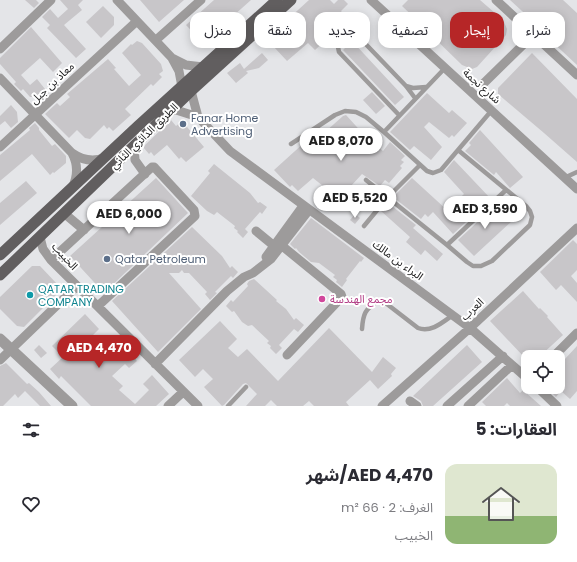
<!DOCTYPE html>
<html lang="ar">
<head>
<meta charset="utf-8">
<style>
  :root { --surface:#fff; --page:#f7f7f7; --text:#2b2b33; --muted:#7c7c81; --accent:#b62627 }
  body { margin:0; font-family:Poppins,"Noto Sans Arabic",sans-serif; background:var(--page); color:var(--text); direction:rtl; height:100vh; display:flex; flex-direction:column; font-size:15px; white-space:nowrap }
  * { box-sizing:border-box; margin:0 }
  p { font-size:13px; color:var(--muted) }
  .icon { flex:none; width:22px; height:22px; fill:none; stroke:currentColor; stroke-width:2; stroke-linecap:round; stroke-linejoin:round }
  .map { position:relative; height:406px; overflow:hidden; direction:ltr }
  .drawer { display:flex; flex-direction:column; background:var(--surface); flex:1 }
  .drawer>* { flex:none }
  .top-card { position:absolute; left:12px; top:12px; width:553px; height:36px; direction:rtl; display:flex; gap:8px }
  .controls { position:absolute; left:521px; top:350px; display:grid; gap:8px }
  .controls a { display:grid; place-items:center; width:44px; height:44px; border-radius:8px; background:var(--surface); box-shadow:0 2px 10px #0003; font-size:20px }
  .price { position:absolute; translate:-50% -34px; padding:0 9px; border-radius:14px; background:#fff; color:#222; font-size:13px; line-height:26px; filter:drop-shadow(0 1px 2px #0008) }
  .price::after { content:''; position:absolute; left:50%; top:24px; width:12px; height:9px; margin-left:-6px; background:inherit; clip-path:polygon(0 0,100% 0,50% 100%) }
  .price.selected { background:var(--accent); color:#fff }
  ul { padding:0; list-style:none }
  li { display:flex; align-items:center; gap:12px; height:100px; padding:0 20px }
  li span { display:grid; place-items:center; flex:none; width:112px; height:80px; border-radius:12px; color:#555 }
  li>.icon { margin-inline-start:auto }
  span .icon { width:48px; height:48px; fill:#fffc; stroke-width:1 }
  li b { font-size:17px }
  h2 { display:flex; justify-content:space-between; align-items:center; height:48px; padding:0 20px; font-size:17px }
  .tag { padding:0 14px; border-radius:12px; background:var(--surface); box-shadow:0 2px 10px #0003; font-size:14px; line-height:36px }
  .tag.selected { background:var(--accent); color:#fff }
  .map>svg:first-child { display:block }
  .building { fill:#c8c6c9 }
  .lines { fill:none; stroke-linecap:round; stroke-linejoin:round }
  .service { stroke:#9d9b9b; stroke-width:4.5 }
  .minor { stroke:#9d9b9b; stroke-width:9 }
  .tertiary { stroke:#9d9b9b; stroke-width:11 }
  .primary { stroke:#615e5f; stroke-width:11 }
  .service-dot { fill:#5c6f8a; stroke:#fff; stroke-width:1.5 }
  .culture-dot { fill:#0f9aa8; stroke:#fff; stroke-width:1.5 }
  .hotel-dot { fill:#d1479c; stroke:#fff; stroke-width:1.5 }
  .labels { text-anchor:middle; stroke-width:4; stroke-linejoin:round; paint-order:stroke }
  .street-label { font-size:11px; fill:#212122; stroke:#fff }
  .service-label { font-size:11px; fill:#4e5e75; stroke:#fff; text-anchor:start }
  .culture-label { font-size:11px; fill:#0d838f; stroke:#fff; text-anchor:start }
  .hotel-label { font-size:11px; fill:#b23c85; stroke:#fff; text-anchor:start }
</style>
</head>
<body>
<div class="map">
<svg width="577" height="406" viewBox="0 0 577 406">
  <rect width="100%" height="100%" fill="#e4e5e8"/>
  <path class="building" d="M25 0H36L39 3 34 8Z
    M60 0H83L78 5 82 10 64 25 86 49 76 58 47 28 50 25 42 17 50 9 58 18 68 9Z
    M140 0H184L159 22Z
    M214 0H251L205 41 203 39 201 41 186 25Z
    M309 0H330L334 4 338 0H344L348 4 341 11 348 20 315 50 308 43 287 61 273 46 294 27 287 20Z
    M408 0H480L503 20 507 29 506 35 477 67 472 69 462 65 425 29V28L402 6Z
    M510 0H563L577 13V65L533 24 535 23Z
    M103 6 114 17V25L101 38 86 22Z
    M31 27 62 63 53 72 40 58 21 75 30 85 37 79 49 94 46 96 30 97 23 89 21 91 14 84 16 82 0 64V58Z
    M137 41 142 43 161 64 163 71 159 74 162 77 153 86 151 84 125 109 131 115 113 131 109 127 107 129 104 125 90 139 85 138 77 130 69 138 45 114 57 103 60 106 70 97 67 94 108 59 116 68 114 69 129 86 141 75 122 53 131 44 132 45Z
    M352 41 404 97 395 105 343 50Z
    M262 53 268 60 259 68 246 71 248 73 236 83 227 73 240 63 244 69Z
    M532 53 577 99V162L544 133 498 94V88Z
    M372 92 385 106 376 114 363 100Z
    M427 93 449 113 452 110 467 123 454 137 452 135 449 138 429 122 424 127 442 147 431 160 414 146 410 150 390 132Z
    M11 105 17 112 18 122 11 128 5 121 0 125V116Z
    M346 115 366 137 383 151 390 142 405 156 401 160 404 162 400 166 402 168 389 183 385 180 380 186 362 174 351 186 368 199 357 213 313 178 298 191 292 185 290 187 274 170 316 132 322 128 325 132 343 116Z
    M171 120 176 126 182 121 204 147 186 162 181 157 179 159 167 145 154 156 151 152 149 154 143 147Z
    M35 123 39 128V130L52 146 55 144 66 156V163L54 173 53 172 50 175 32 154 0 181V155L30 130 29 128Z
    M480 130 523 177 510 188 496 172 494 175 465 151 471 145 469 143Z
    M454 160 491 199 453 234 433 212 428 217 425 214 421 219 393 197 412 178 447 210 464 194 444 172Z
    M214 164 250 193 258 203 260 202 267 207 262 214 260 212 245 229 248 232 243 238 237 232 238 231 234 228 235 226 217 212 214 215 207 211 191 196 210 173 208 171Z
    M156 178 188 213 104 293 70 256Z
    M26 181 37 193 0 225V203Z
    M388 203 416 225 413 228 443 254 437 261 425 250 421 255 406 242 410 237 381 211Z
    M496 205 512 221 474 256 458 240Z
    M355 214 360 218 355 224 350 220Z
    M311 218 364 258 361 262 360 261 346 279 347 280 342 287 336 282 337 280 333 277 335 275 319 263 311 262 299 252 296 248 295 249 290 244Z
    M192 227 222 256 230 268 232 266 238 272 233 278 231 276 215 292 217 293 210 300 205 294 207 292 189 273H184L182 270 179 273H169L201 309 158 352 112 301Z
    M573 240 577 244V270L571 276 577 283V302L561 285 556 290 540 272Z
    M32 266H40L59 286V292L24 327 17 326 0 309V297Z
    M254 279 277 300 276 301 286 309 294 320 296 318 304 325 298 332 294 329 279 345 282 348 276 354 270 348 271 346 267 343 269 341 252 325 248 326 242 322 234 311 232 312 226 306 231 300 233 302 248 286 247 284 249 281Z
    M523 291 539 309 540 308 548 316 547 317 563 335 539 357H524L490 321Z
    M85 314 99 329 92 336 106 350 117 341 127 352 129 350 137 361 129 368 125 364 112 376 123 386 119 390 135 404 149 390 143 384 152 375 169 394 156 406H91L61 376 59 379 50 369 63 357 52 346Z
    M220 321 237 339 228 348 238 357 247 349 278 381 329 328 372 372 383 357 396 368 391 374 392 376 378 389 370 380 346 402 349 406H314L309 401 303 406H277L271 400 265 406H246L257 394 246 383 243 384 224 405 222 406 204 387 213 379 203 369 195 377 179 360Z
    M39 345 47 353 41 358 34 350Z
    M467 345 482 362 433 406H423L421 401 413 396Z
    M577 346V391L570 399 561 391 556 397 546 387H558V360L561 357 564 360Z
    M6 363 27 384 29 383 39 392 51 406H40L25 391 18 398 15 394 3 406H0V366Z
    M507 378 520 393 523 390 541 406H510L507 403 504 406H486L482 402Z"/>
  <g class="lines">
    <path class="service" d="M406 86 413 88 426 87
      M399 115 339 52 337 42 342 36 349 32 357 35 406 86 415 98
      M384 132 427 171 433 173 441 170 492 110
      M291 144 335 115 345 111 356 112 366 117 384 132 445 68
      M458 150 526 206 530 211 532 217 530 225 492 261 481 266H473L467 262 447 245 506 190
      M564 178 577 172
      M366 180 447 245
      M364 226 388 197 420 165
      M362 329C363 314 365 309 378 301H383L418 328C431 333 443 322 453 315
      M228 406 246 387"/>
    <path class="minor" d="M117 0 172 58 179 71 182 87
      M371 0 577 189
      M496 0 577 75
      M156 40 201 0
      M0 49 51 0
      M172 58 186 65 203 67
      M0 78 72 153C82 160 93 162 104 158
      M484 83 533 35
      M191 91 198 117 230 151 470 328 528 379
      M173 109 198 117
      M134 146 135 160 145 174
      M0 147 137 21
      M72 153C78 164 78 176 72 188
      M65 214 84 230
      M256 231 273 245
      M40 237 43 249 51 260 198 406
      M281 245 341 294 342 297 287 355
      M266 257 303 206
      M51 260 152 167H154L155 168 194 210 195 216 98 306
      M553 357 577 333
      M0 360 77 286
      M155 364 227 291 244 277 253 273 271 259 309 210
      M537 387 557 406
      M410 401 417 406
      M168 406 183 392
      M382 406 470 328 577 228
      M447 406 503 356
      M468 406 512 365"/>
    <path class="tertiary" d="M0 339 72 406"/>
    <path class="primary" d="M0 255 138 126 277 0
      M0 275 191 91 291 0"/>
  </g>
  <g class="service-dot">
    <circle cx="183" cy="124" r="4"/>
    <circle cx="107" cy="259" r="4"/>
  </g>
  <circle class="culture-dot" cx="30" cy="295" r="4"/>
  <circle class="hotel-dot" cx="322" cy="299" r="4"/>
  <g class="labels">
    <g class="street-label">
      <text transform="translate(52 83) rotate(-43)" y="4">معاذ بن جبل</text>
      <text transform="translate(482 86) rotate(42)" y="4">شارع نجمة</text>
      <text transform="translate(144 136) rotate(-44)" y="4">الطريق الدائري الثاني</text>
      <text transform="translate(65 256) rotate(48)" y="4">الخبيب</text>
      <text transform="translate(398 260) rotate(36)" y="4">البراء بن مالك</text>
      <text transform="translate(472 309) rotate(-43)" y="4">العرب</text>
    </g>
    <g class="service-label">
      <text x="191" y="122">Fanar Home<tspan x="191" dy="13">Advertising</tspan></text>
      <text x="115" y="263">Qatar Petroleum</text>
    </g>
    <g class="culture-label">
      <text x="38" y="293">QATAR TRADING<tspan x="38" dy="13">COMPANY</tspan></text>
    </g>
    <g class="hotel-label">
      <text x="330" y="303">مجمع الهندسة</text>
    </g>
  </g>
</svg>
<div class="controls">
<a><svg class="icon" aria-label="locate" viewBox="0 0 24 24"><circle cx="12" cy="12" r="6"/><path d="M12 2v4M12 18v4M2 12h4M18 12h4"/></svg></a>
</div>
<b class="price" style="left:341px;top:162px">AED 8,070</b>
<b class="price" style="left:355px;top:219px">AED 5,520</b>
<b class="price" style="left:485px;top:230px">AED 3,590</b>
<b class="price" style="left:129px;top:235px">AED 6,000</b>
<b class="price selected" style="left:99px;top:369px">AED 4,470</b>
<div class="top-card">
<a class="tag">شراء</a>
<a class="tag selected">إيجار</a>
<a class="tag">تصفية</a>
<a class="tag">جديد</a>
<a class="tag">شقة</a>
<a class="tag">منزل</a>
</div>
</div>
<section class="drawer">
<h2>العقارات: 5<svg class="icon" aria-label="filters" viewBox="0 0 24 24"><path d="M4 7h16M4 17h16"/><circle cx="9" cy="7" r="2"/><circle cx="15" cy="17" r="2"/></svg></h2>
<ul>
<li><span style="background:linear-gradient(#dfe7d0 65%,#8fb573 0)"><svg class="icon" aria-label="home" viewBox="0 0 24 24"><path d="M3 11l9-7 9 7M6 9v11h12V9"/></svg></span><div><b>AED 4,470/شهر</b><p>الغرف: 2 · 66 m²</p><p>الخبيب</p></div><svg class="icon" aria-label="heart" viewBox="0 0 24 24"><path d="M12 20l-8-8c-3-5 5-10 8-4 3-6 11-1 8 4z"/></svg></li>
</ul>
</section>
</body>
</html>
